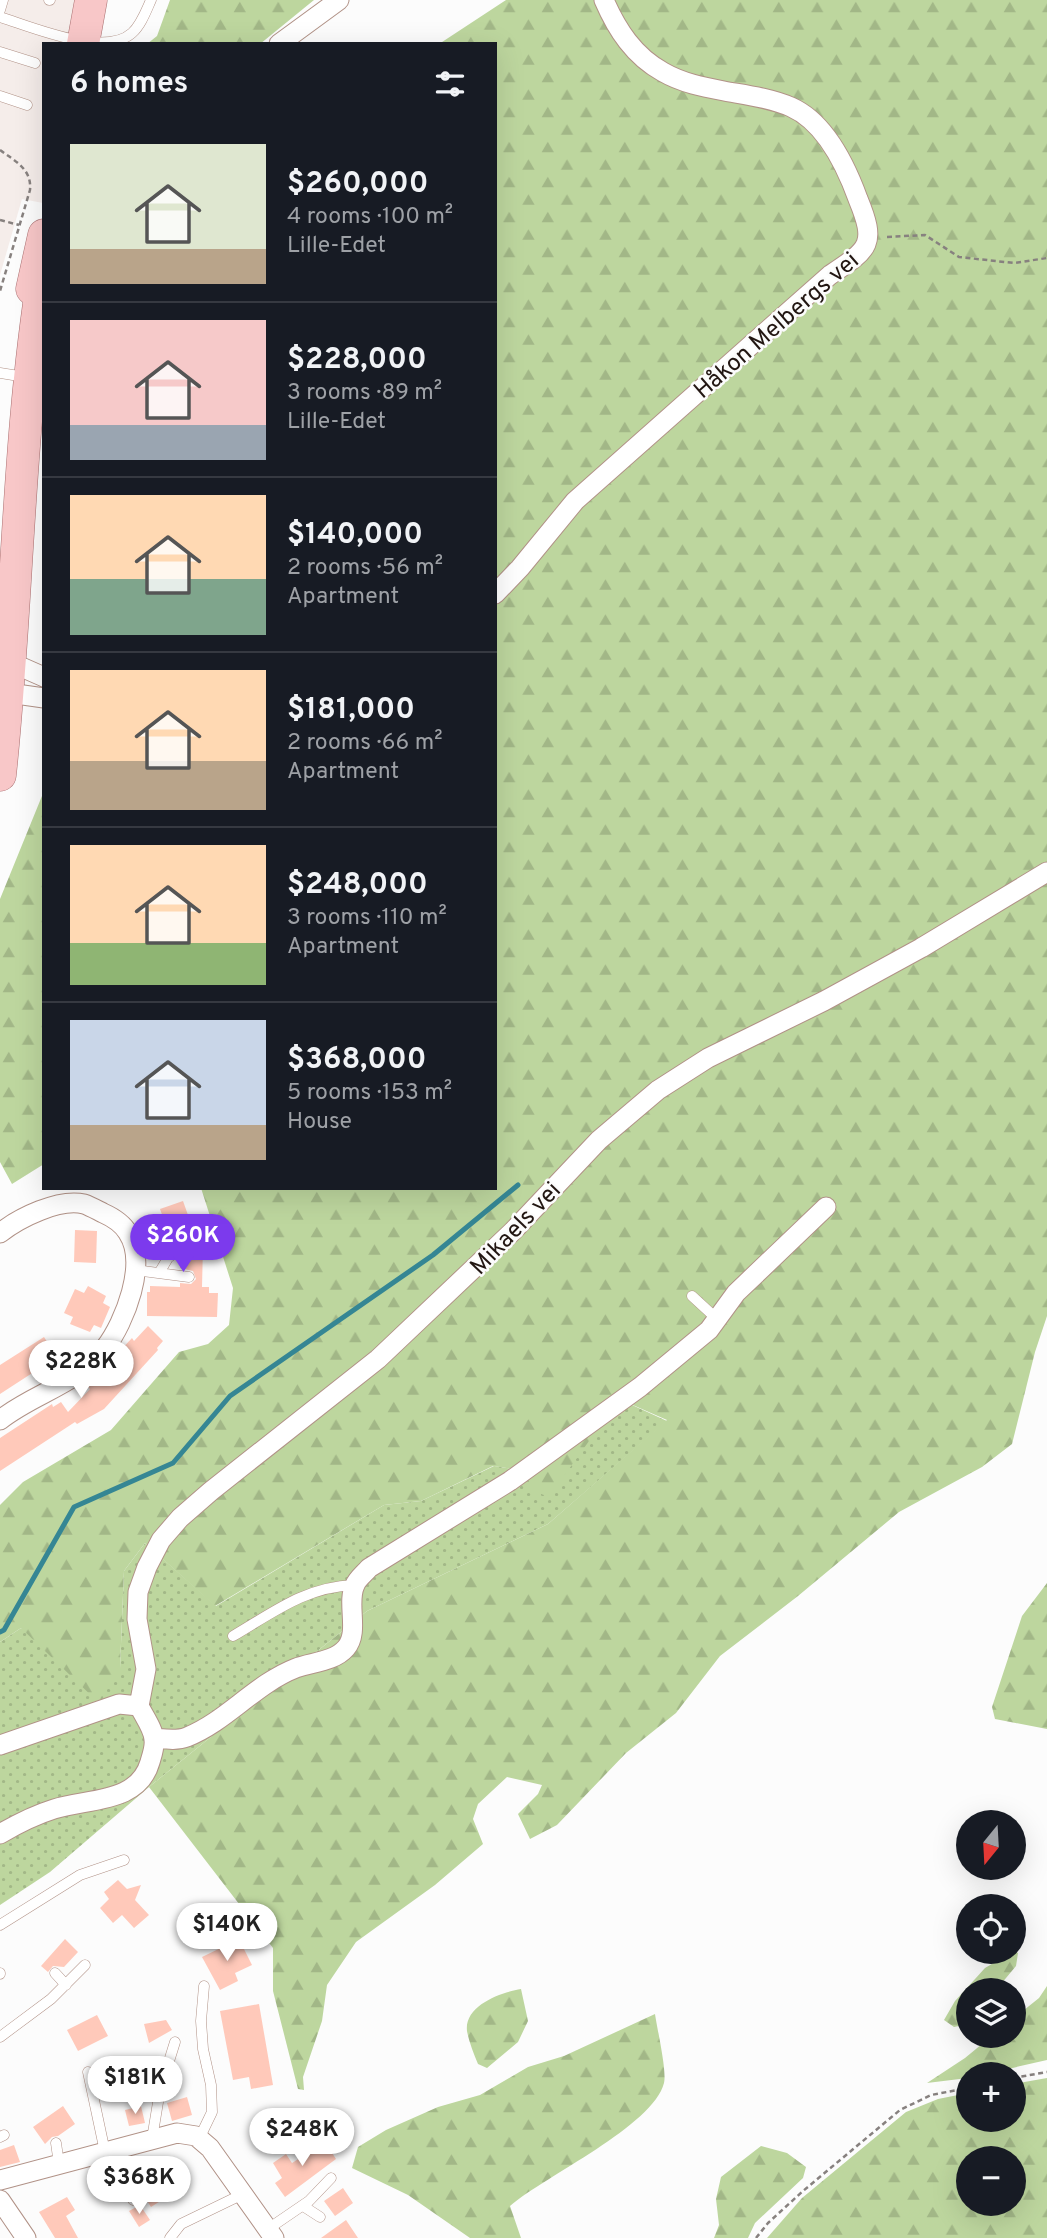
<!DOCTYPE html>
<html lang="en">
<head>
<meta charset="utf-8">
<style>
  :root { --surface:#171b24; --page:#20242c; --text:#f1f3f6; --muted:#9ea1a6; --line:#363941; --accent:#7c3aed }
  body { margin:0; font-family:Overpass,sans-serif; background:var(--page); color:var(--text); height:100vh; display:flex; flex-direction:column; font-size:26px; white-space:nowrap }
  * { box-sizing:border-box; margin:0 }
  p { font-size:23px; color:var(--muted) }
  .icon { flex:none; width:38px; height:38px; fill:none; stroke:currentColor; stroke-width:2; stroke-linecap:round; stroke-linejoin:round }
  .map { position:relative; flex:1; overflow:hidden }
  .drawer { position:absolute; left:42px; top:42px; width:455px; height:1148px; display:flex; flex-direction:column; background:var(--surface); border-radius:0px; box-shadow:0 7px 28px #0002 }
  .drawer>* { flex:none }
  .needle { width:46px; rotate:198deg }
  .fabs { position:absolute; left:956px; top:1810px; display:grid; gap:14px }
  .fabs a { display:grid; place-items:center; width:70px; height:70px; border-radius:50%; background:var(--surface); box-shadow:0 7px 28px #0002; font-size:35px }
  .price { position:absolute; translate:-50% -60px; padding:0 16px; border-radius:24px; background:#fff; color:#222; font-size:23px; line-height:46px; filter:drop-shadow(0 2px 4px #0008) }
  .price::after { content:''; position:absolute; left:50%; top:42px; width:21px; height:16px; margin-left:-10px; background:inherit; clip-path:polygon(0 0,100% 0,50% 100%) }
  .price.current { background:var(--accent); color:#fff }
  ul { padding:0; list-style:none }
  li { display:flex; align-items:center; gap:21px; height:175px; padding:0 28px }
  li+li { border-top:2px solid var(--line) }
  li span { display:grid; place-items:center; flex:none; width:196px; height:140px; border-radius:0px; color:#555 }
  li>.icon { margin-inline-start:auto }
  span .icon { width:84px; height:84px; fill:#fffc; stroke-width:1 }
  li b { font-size:30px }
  h2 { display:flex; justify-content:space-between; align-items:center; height:84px; padding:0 28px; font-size:30px }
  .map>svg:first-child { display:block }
  .built { fill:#f5edea }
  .grass { fill:url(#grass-dots) }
  .forest { fill:url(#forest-firs); fill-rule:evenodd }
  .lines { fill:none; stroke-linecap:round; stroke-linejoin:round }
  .stream { stroke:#358694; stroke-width:5 }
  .building { fill:#ffc9ba }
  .service-casing { stroke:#b19287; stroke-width:11 }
  .minor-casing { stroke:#b19287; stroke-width:21 }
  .primary-casing { stroke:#aa7071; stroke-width:33 }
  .path { stroke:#87817f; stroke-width:2.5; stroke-dasharray:5 3.5; stroke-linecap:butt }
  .service { stroke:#fff; stroke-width:10 }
  .minor { stroke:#fff; stroke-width:19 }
  .primary { stroke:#f8c7c8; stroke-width:32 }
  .labels { text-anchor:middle; stroke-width:5; stroke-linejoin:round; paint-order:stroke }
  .street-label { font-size:24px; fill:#221612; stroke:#fcfcfc }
</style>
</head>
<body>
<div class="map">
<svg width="1047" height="2238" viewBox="0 0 1047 2238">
  <defs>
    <pattern id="grass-dots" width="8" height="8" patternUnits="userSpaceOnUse" patternTransform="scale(1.75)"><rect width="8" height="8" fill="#bdd69e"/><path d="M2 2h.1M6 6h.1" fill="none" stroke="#a2b787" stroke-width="1.8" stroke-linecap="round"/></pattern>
    <pattern id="forest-firs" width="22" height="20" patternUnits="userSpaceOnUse" patternTransform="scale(1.75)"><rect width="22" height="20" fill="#bdd69e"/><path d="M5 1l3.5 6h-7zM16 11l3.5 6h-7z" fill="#a2b787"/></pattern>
  </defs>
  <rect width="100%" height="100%" fill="#fcfcfc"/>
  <path class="built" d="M0 0H79L71 44H44L43 203 22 199 0 275Z"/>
  <path class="grass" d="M619 1399 667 1421 548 1524 367 1611 149 1787 50 1872 0 1905V1642L21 1628 120 1668 124 1571 145 1543 216 1606 384 1505 421 1501 494 1466 526 1471Z"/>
  <path class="forest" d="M170 0H314L260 44H147L157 36Z
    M506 0H1047V1316L1035 1352 1012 1444 982 1467 899 1512 798 1596 720 1656 676 1713 626 1753 557 1825 530 1839 518 1814 538 1794 542 1785 507 1777 478 1804 473 1819 483 1844 435 1885 356 1942 327 1985 322 2021 303 2077 304 2090 298 2089 273 1991V1948L149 1787 367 1611 548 1524 667 1420 619 1399 549 1497 531 1490 526 1471 493 1466 421 1501 384 1505 215 1606 145 1543 124 1571 120 1668 98 1702 21 1628 0 1642V1505L23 1482 111 1430 179 1352 208 1344 229 1325 233 1288 201 1188H495V44H439Z
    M44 791V1164L12 1184 0 1162V899Z
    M1047 1583V1729L995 1719 992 1707 1022 1616Z
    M1014 1951 1018 1953 1016 1966 996 1990H968V2024L954 2027 944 2020 955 2001 985 1968Z
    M1047 1986V2060L986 2074H968V2078L927 2083 965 2058 993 2035H1013V2019L1039 1998Z
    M521 1989 528 2021 518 2042 487 2068 478 2064C474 2054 469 2042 467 2031 464 2005 502 1992 521 1989Z
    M655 2014C657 2028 667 2071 664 2083 653 2126 545 2176 510 2206L521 2238H470L408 2195 352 2168 358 2147 386 2130 438 2107 480 2095 528 2067 564 2056Z
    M1047 2078V2238H767L802 2198 906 2112 938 2099 968 2093V2119H1013V2084ZM968 2158H1013V2203H968Z
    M761 2146 787 2153 806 2167 803 2178 755 2223 748 2238H714L719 2225 716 2199 721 2177Z"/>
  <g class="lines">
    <path class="stream" d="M0 1632 4 1630 74 1507 173 1463 230 1396 433 1255 518 1185"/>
  </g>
  <path class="building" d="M183 1201 199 1246H203L202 1287H209V1293H218L217 1317 147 1316V1292H150V1286L180 1287V1283L191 1284 196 1279 193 1271 180 1268V1258L184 1249 181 1243 173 1245 160 1209Z
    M75 1230 97 1231 96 1263 74 1262Z
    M88 1286 106 1296 103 1303 110 1307 101 1328 94 1325 90 1332 70 1324 73 1317 64 1313 75 1289 84 1293Z
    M148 1326 163 1341 157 1348 158 1350 104 1409 77 1424 75 1422 0 1471V1438L52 1404 53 1407 61 1402 68 1412 90 1389 87 1386 132 1338 134 1341Z
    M44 1337 57 1357 0 1394V1365Z
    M118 1880 127 1889 141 1885 135 1900 149 1915 134 1928 122 1915 113 1923 100 1908 109 1899 104 1892Z
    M65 1939 78 1952 64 1967 53 1966 48 1972 41 1966Z
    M239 1939 252 1965 235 1973 238 1981 220 1990 202 1957Z
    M259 2004 273 2085 251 2089 249 2077 233 2080 220 2011Z
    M97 2015 108 2036 78 2051 67 2030Z
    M166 2020 172 2030 149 2043 144 2024Z
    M187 2097 192 2115 172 2121 167 2103Z
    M63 2106 75 2124 58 2136 52 2137 45 2144 33 2127Z
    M141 2106 145 2123 129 2126 125 2110Z
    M325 2142 336 2159 285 2197 275 2183 282 2178 273 2163 286 2154 292 2163Z
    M14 2145 20 2162 0 2167V2150Z
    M173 2167 184 2186 151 2207 139 2188Z
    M343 2188 353 2203 335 2216 324 2201Z
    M67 2197 75 2210 66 2216 78 2238H55L39 2212Z
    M140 2205 150 2220 139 2227 129 2211Z
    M346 2220 358 2238H321Z"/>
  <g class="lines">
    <defs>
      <path id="service" d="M49 0H50
        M0 10 3 0
        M0 17C32 27 104 58 132 33 141 25 146 11 151 0
        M0 52 35 63
        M0 96 27 105
        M0 373 25 377
        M135 1270 189 1277
        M159 1273 168 1258 177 1251
        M692 1296 717 1319
        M233 1636C274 1612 305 1587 354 1585
        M0 1925 80 1875 124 1860
        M55 1973 66 1985
        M0 1974V1973
        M0 2037 51 1999 85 1965
        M88 2072 105 2152 133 2200
        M0 2137 4 2135
        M152 2139 160 2090 175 2042
        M199 2139 212 2112 211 2085 203 2049 201 2021 204 1986
        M56 2143 59 2164
        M303 2206 320 2217
        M268 2229 309 2201 331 2178
        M170 2238 181 2224 243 2194"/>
      <path id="minor" d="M279 44 339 0
        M495 594 520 568 575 501 830 275C869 249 877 245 858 199 846 166 825 122 791 107 771 98 746 95 724 91 703 87 682 83 663 72 634 56 617 30 604 0
        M4 665 10 662 44 677
        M1 687 9 693 44 698
        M0 1233C19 1218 59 1198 84 1204 90 1206 97 1210 103 1213 112 1217 123 1224 128 1233 148 1263 125 1322 105 1348 79 1384 34 1393 0 1420
        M139 1706 146 1669 137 1619 138 1592 147 1567 161 1540 180 1518 211 1491 378 1359 513 1231 599 1140 658 1090 708 1058 824 1001 921 948 1047 872
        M155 1738C165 1739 177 1741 187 1737 227 1721 255 1684 296 1668 311 1662 334 1662 346 1648 360 1632 346 1603 355 1585 357 1579 365 1573 369 1568L510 1481 640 1387 709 1330 736 1293 826 1207
        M0 1745 119 1704 139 1706
        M0 1834C17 1824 35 1815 54 1809 88 1798 138 1804 150 1762 152 1755 155 1747 154 1740 154 1730 144 1716 139 1706
        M0 2180 177 2133 196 2136 210 2148 274 2238
        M0 2200 26 2238"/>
      <path id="primary" d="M83 44 91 0
        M32 289 44 235
        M0 775C18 607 17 437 44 271"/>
    </defs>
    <use href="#service" class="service-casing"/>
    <use href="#minor" class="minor-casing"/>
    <use href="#primary" class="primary-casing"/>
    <path class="path" d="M0 150C15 161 32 169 30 190L0 291
      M0 220 19 225
      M887 237 925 235 959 257 1014 263 1047 258
      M1013 2078 1047 2072
      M756 2238 768 2223 803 2191 900 2110 931 2095 968 2088"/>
    <use href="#service" class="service"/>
    <use href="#minor" class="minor"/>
    <use href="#primary" class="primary"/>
  </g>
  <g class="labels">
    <g class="street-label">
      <text transform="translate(776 325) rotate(-41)" y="8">Håkon Melbergs vei</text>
      <text transform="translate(515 1228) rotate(-46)" y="8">Mikaels vei</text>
    </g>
  </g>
</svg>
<div class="fabs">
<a><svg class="needle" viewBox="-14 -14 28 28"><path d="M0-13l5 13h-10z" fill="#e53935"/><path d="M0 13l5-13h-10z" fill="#9ea1a6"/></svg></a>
<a><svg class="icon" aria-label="locate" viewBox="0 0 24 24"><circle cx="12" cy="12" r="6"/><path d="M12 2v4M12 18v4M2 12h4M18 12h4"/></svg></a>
<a><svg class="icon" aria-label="layers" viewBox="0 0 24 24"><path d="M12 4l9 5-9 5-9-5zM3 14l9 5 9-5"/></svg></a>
<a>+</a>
<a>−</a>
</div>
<b class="price current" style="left:183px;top:1274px">$260K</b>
<b class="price" style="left:81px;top:1400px">$228K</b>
<b class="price" style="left:227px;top:1963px">$140K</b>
<b class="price" style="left:135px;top:2116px">$181K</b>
<b class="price" style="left:302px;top:2168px">$248K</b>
<b class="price" style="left:139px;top:2216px">$368K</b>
<section class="drawer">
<h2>6 homes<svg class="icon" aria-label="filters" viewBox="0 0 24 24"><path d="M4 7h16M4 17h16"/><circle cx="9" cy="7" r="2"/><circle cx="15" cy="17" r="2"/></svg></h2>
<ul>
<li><span style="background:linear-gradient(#dfe7d0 75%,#b9a48a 0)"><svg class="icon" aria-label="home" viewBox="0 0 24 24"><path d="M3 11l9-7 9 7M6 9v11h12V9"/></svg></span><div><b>$260,000</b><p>4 rooms · 100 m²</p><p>Lille-Edet</p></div></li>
<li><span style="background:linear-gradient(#f6c9c9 75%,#9aa5b1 0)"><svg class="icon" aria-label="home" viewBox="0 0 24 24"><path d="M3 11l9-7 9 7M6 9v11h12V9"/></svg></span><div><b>$228,000</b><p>3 rooms · 89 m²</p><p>Lille-Edet</p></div></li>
<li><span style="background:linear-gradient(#ffd9b3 60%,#7fa58c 0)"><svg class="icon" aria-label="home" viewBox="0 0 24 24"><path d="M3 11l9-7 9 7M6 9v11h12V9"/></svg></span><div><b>$140,000</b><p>2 rooms · 56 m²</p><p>Apartment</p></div></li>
<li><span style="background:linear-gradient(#ffd9b3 65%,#b9a48a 0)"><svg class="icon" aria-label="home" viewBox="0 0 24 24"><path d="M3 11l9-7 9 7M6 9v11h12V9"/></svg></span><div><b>$181,000</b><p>2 rooms · 66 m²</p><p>Apartment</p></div></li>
<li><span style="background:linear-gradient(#ffd9b3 70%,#8fb573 0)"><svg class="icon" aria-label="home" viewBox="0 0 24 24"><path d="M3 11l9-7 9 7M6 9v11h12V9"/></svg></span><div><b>$248,000</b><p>3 rooms · 110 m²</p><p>Apartment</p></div></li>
<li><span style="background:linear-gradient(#c9d6e8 75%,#b9a48a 0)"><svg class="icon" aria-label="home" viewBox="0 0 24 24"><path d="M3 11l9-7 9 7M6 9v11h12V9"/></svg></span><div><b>$368,000</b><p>5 rooms · 153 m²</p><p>House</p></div></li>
</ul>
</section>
</div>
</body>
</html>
